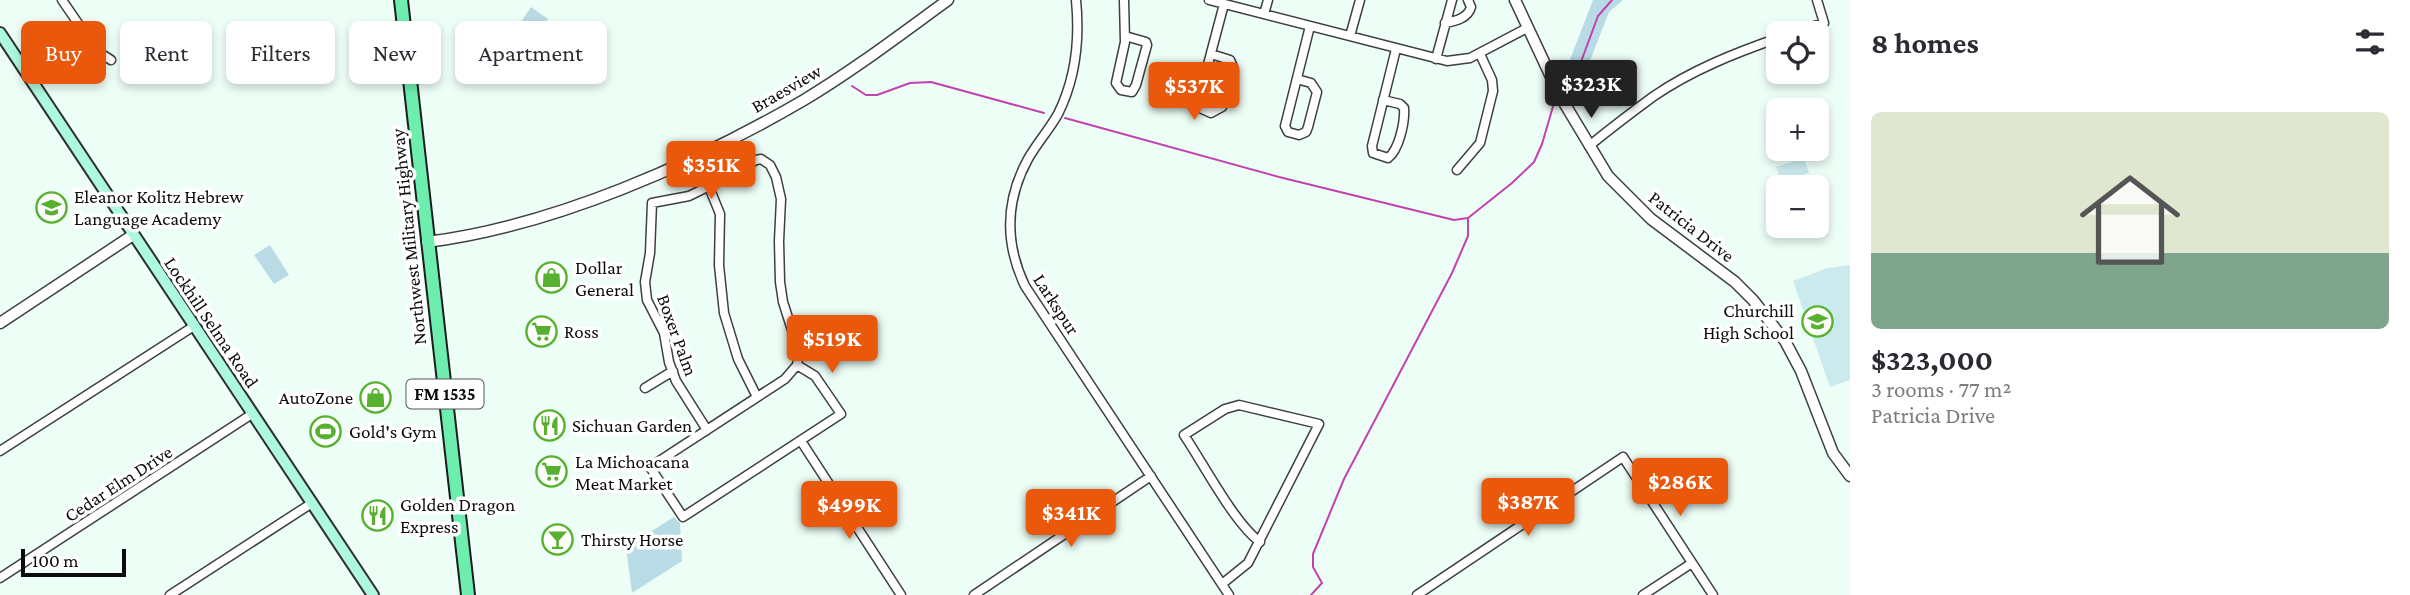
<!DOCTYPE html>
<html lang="en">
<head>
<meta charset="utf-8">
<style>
  :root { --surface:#fff; --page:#f7f7f7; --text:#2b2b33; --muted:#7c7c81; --accent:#ea580c }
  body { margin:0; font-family:"Crimson Pro",serif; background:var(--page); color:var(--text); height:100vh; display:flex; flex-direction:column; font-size:26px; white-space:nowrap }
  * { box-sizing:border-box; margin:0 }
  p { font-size:23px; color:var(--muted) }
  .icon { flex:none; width:38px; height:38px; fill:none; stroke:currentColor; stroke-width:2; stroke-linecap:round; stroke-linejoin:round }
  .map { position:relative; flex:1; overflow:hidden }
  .sheet { display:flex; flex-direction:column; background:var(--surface); width:560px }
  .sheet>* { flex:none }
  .top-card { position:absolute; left:21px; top:21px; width:665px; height:63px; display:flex; gap:14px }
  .controls { position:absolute; left:1766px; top:21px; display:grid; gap:14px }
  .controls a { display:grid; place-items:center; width:63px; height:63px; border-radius:10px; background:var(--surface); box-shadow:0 4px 10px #0003; font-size:35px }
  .scale { position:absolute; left:21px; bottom:18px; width:105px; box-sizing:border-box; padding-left:7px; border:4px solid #0c0c0c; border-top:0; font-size:19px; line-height:24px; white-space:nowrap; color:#0c0c0c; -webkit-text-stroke:5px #fff; paint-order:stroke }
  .price { position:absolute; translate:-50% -60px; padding:0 16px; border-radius:7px; background:var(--accent); color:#fff; font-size:23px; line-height:46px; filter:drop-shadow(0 2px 4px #0008) }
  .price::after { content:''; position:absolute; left:50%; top:42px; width:21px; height:16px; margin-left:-10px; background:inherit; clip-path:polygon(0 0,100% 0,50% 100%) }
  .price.active { background:#222; color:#fff }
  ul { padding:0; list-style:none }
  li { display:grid; align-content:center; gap:14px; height:371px; padding:0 21px }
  li span { display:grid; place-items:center; height:217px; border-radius:10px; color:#555 }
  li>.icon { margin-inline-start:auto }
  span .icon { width:126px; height:126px; fill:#fffc; stroke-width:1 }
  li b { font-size:30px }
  h2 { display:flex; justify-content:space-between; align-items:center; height:84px; padding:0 21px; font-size:30px }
  .chip { padding:0 24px; border-radius:10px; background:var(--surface); box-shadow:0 4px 10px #0003; font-size:24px; line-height:63px }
  .chip.active { background:var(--accent); color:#fff }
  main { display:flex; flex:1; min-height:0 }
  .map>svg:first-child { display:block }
  .green { fill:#b9dbe5 }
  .pitch { fill:#cbeaed }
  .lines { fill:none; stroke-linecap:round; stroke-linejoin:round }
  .stream { stroke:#c242b0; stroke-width:2 }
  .minor-casing { stroke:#3f3f3f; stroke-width:11 }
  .tertiary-casing { stroke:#3f3f3f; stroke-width:13 }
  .secondary-casing { stroke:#2e2e2e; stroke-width:14 }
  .primary-casing { stroke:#1d1d1d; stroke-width:16 }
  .minor { stroke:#fff; stroke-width:8 }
  .tertiary { stroke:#fff; stroke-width:10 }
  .secondary { stroke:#adf9dd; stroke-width:10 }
  .primary { stroke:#6deeae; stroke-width:12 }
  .labels { text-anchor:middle; stroke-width:7; stroke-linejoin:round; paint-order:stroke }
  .shield { fill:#fff; stroke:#555; stroke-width:2 }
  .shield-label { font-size:18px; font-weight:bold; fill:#0c0c0c }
  .street-label { font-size:19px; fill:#0c0c0c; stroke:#fff }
  .poi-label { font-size:19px; fill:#0c0c0c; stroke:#fff; text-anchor:start }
</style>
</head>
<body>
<main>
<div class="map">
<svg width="1850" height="595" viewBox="0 0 1850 595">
  <rect width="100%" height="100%" fill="#edfef6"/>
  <path class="green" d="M1593 0H1623L1609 12 1574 102 1561 83Z
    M531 7 548 19 526 51 509 40Z
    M531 45 546 55 536 70 521 60Z
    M270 245 289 275 274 284 254 255Z
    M674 517 680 523 682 561 632 593 626 547Z"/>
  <path class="pitch" d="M1804 158 1809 173 1781 182 1776 167Z
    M1850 265V380L1830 387 1793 281 1828 268Z"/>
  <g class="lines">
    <path class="stream" d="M852 86 866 95H877L910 83 931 82 1044 113
      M1569 94 1598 16 1612 0
      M1065 118 1279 177 1454 220 1468 218 1512 183 1534 162 1542 144 1554 103
      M1311 595 1322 583 1313 567V554L1344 479 1452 273 1468 236V219"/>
    <defs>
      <path id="minor" d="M62 0 97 51 111 60
        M1076 0C1080 40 1076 78 1058 114 1049 130 1037 143 1028 159 1005 201 1005 244 1025 286L1229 595
        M1124 0 1125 42 1116 83 1121 90 1132 92 1136 85 1147 45 1146 42 1125 36
        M1209 0 1447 61 1470 58 1527 28
        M1264 14 1268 0
        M1445 23C1456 21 1468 18 1471 7L1468 0
        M1793 33 1824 23 1817 0
        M1350 36 1360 0
        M1211 54 1230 60 1233 67 1222 107 1211 113 1200 108 1198 102 1224 4
        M1436 59 1452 0
        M1297 79 1311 83 1317 92 1308 127 1306 132 1299 135 1288 132 1285 126 1310 26
        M1383 100 1400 104 1404 108C1405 122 1399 150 1388 158L1373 153 1372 146 1396 49
        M1589 146C1610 129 1632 112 1654 96 1692 70 1735 53 1778 38
        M696 155 720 214 719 265 724 313 738 359 757 397
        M1457 170 1480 143 1493 91 1492 80 1480 54
        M645 388 673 371
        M707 430 676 381 669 362 664 333 647 300 645 282 650 253 652 203 689 196 734 174 756 160 761 159 770 165 776 177 781 199 779 241 780 282 783 302 799 352 797 365 785 379 650 467 683 517 841 414 815 376 797 365
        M801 441 901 595
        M0 451 194 326
        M0 578 252 414
        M1222 584 1248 563 1319 424 1239 405 1225 409 1184 435C1203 463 1234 523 1260 542
        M170 595 312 503
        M974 595 1151 476
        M1417 595 1623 457 1713 595
        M1643 595 1692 563"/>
      <path id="tertiary" d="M1515 0 1560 96 1608 176 1651 219 1735 282 1753 300 1785 341 1801 371 1833 453 1850 476
        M427 242C554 226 694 164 804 100 854 70 901 34 948 0
        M0 323 133 235"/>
      <path id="secondary" d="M0 33 373 595"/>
      <path id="primary" d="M401 0 468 595"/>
    </defs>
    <use href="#minor" class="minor-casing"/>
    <use href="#tertiary" class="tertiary-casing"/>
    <use href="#secondary" class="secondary-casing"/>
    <use href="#primary" class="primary-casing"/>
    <use href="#minor" class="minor"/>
    <use href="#tertiary" class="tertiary"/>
    <use href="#secondary" class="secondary"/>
    <use href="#primary" class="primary"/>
  </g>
  <defs>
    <symbol id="school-ring" viewBox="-11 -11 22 22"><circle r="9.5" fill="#fff" stroke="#57b12f" stroke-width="1.5"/><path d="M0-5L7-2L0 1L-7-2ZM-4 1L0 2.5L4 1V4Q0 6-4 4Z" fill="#57b12f"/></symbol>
    <symbol id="shop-ring" viewBox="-11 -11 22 22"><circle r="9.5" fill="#fff" stroke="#57b12f" stroke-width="1.5"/><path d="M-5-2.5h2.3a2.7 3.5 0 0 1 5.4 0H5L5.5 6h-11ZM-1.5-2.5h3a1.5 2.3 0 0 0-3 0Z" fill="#57b12f"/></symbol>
    <symbol id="supermarket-ring" viewBox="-11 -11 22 22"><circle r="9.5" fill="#fff" stroke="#57b12f" stroke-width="1.5"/><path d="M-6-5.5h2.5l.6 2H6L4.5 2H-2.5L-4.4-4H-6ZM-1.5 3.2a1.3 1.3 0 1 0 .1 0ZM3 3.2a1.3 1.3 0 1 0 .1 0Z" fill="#57b12f"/></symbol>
    <symbol id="restaurant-ring" viewBox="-11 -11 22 22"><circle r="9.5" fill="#fff" stroke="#57b12f" stroke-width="1.5"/><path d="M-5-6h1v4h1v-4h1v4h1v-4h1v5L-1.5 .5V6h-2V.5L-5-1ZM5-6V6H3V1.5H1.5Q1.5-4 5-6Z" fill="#57b12f"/></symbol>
    <symbol id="stadium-ring" viewBox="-11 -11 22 22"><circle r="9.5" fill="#fff" stroke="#57b12f" stroke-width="1.5"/><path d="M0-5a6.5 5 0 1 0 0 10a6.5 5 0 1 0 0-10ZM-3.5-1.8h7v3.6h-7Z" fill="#57b12f"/></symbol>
    <symbol id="bar-ring" viewBox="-11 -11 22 22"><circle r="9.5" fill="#fff" stroke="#57b12f" stroke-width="1.5"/><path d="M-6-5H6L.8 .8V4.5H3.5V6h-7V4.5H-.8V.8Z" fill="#57b12f"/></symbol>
  </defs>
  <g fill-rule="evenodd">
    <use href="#school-ring" x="34" y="190" width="35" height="35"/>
    <use href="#shop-ring" x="534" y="260" width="35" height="35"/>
    <use href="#school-ring" x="1800" y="304" width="35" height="35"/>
    <use href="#supermarket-ring" x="524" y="314" width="35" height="35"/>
    <use href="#shop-ring" x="358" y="380" width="35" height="35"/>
    <use href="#restaurant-ring" x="532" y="408" width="35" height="35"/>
    <use href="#stadium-ring" x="308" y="414" width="35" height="35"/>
    <use href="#supermarket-ring" x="534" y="454" width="35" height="35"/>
    <use href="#restaurant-ring" x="360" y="498" width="35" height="35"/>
    <use href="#bar-ring" x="540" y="522" width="35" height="35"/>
  </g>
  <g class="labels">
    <rect class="shield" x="406.5" y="379.5" width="77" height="29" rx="5"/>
    <g class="shield-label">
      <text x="445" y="400">FM 1535</text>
    </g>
    <g class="street-label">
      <text transform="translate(786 88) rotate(-30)" y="7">Braesview</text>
      <text transform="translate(1692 226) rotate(38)" y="7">Patricia Drive</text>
      <text transform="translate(408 237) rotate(-96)" y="7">Northwest Military Highway</text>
      <text transform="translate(1057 304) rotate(57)" y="7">Larkspur</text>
      <text transform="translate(212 322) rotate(56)" y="7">Lockhill Selma Road</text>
      <text transform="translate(678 335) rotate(70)" y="7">Boxer Palm</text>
      <text transform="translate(118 483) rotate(-33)" y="7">Cedar Elm Drive</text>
    </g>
    <g class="poi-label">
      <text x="74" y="203">Eleanor Kolitz Hebrew<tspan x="74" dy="22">Language Academy</tspan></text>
      <text x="575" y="274">Dollar<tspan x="575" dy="22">General</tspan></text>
      <text x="1794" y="317" text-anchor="end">Churchill<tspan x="1794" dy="22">High School</tspan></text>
      <text x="564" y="338">Ross</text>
      <text x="353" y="404" text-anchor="end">AutoZone</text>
      <text x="572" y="432">Sichuan Garden</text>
      <text x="349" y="438">Gold's Gym</text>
      <text x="575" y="468">La Michoacana<tspan x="575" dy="22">Meat Market</tspan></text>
      <text x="400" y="511">Golden Dragon<tspan x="400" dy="22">Express</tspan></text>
      <text x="581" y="546">Thirsty Horse</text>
    </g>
  </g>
</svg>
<div class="controls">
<a><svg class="icon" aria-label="locate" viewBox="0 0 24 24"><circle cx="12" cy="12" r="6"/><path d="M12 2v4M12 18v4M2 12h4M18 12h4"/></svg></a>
<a>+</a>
<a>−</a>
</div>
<div class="scale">100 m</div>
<b class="price active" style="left:1591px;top:120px">$323K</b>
<b class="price" style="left:1194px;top:122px">$537K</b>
<b class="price" style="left:711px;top:201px">$351K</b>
<b class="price" style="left:832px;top:375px">$519K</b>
<b class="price" style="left:1680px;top:518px">$286K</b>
<b class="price" style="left:1528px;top:538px">$387K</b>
<b class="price" style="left:849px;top:541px">$499K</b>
<b class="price" style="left:1071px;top:549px">$341K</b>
<div class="top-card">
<a class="chip active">Buy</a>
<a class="chip">Rent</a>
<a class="chip">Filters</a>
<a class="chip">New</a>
<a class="chip">Apartment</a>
</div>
</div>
<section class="sheet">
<h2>8 homes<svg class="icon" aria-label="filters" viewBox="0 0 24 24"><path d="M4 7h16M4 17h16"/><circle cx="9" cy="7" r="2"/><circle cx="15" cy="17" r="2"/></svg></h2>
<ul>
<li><span style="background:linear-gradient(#dfe7d0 65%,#7fa58c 0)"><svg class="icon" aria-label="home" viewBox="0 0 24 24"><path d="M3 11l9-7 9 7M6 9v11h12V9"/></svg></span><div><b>$323,000</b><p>3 rooms · 77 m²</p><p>Patricia Drive</p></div></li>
</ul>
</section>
</main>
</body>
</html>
